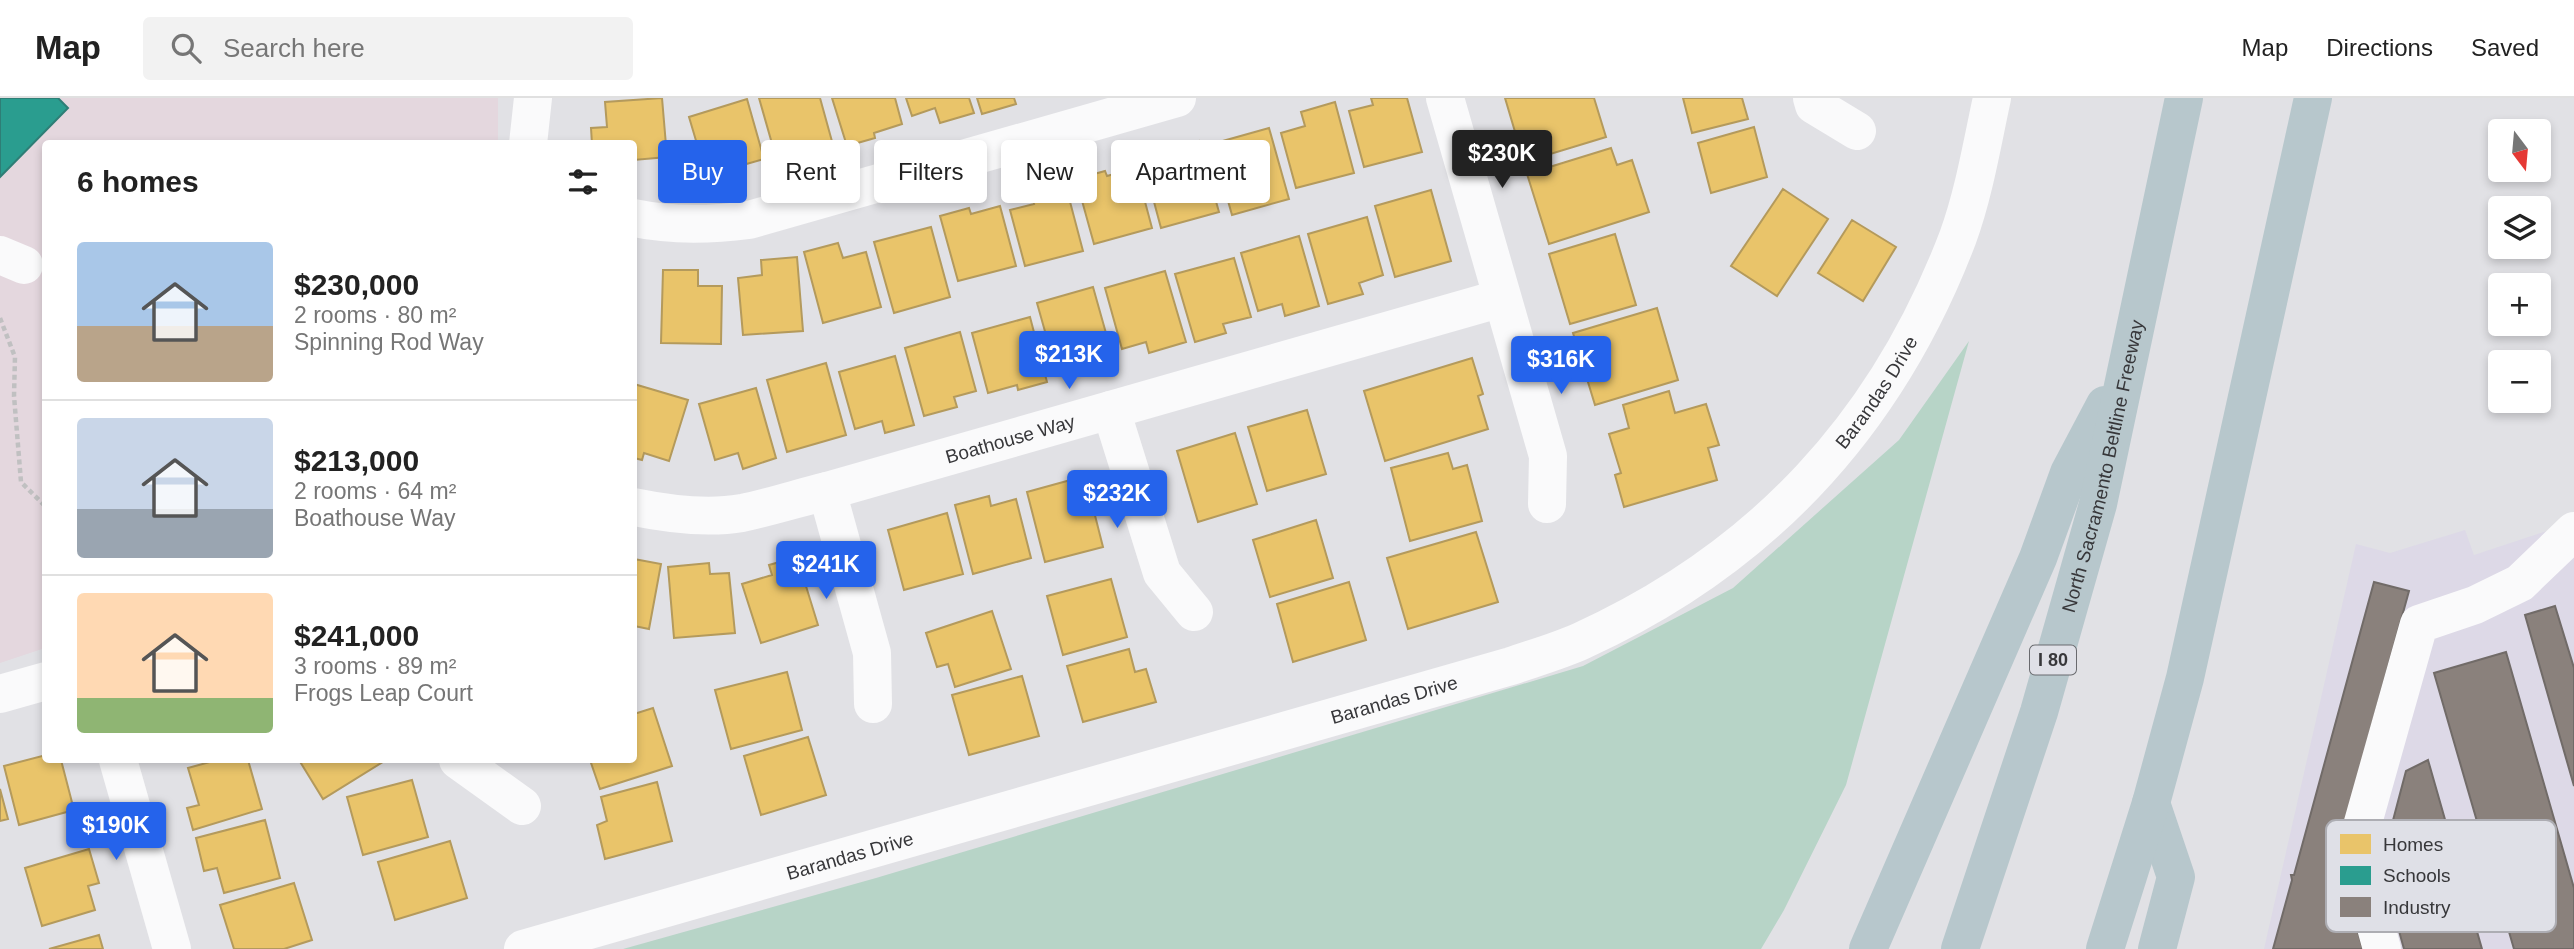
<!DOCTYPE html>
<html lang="en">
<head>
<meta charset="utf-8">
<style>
  :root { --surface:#fff; --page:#f2f2f2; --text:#222; --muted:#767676; --line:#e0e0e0; --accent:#2563eb }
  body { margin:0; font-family:Helvetica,sans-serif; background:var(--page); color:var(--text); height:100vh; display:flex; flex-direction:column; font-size:26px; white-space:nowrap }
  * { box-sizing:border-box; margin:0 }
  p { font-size:23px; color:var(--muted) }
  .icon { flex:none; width:38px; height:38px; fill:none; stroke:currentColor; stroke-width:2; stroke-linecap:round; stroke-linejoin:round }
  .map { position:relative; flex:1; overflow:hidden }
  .details { position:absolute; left:42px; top:42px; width:595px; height:623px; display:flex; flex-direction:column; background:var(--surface); border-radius:7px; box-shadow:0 4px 10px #0003 }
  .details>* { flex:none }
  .guide { position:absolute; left:658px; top:42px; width:665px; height:63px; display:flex; gap:14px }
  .needle { width:46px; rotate:164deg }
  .buttons { position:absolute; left:2488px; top:21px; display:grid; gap:14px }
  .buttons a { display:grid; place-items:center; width:63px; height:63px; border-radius:7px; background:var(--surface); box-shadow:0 4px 10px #0003; font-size:35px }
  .price { position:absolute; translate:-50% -60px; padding:0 16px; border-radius:7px; background:var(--accent); color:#fff; font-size:23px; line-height:46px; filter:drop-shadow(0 2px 4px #0008) }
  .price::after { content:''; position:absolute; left:50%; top:42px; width:21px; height:16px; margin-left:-10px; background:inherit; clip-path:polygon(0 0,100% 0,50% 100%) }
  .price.selected { background:#222; color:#fff }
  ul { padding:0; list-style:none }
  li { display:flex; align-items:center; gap:21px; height:175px; padding:0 35px }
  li+li { border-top:2px solid var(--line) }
  li span { display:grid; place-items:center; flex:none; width:196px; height:140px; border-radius:7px; color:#555 }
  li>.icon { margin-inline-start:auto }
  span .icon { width:84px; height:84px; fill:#fffc; stroke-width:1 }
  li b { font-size:30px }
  h2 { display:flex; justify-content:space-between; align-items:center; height:84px; padding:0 35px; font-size:30px }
  .chip { padding:0 24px; border-radius:7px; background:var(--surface); box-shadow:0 4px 10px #0003; font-size:24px; line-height:63px }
  .chip.selected { background:var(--accent); color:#fff }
  header { display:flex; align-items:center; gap:42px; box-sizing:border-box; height:98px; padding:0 35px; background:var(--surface); border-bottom:2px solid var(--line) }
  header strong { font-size:33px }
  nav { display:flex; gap:38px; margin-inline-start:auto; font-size:24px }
  .search { width:490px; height:63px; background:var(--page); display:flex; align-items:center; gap:18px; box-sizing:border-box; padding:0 24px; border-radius:7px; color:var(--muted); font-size:26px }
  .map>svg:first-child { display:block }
  .industrial { fill:#ddd9e7 }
  .education { fill:#e4d7de }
  .green { fill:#b7d4c7 }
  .homes { fill:#e9c46a; stroke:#b49a5c; stroke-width:2 }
  .schools { fill:#2a9d8f; stroke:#2e7e76; stroke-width:2 }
  .industry { fill:#8a817c; stroke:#716b68; stroke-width:2 }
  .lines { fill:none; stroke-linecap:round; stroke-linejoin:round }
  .path { stroke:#c0c0c1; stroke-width:4.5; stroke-dasharray:5 3.5; stroke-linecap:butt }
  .minor { stroke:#fafafb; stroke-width:38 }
  .highway { stroke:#b7c7cc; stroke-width:38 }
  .labels { text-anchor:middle; stroke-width:7; stroke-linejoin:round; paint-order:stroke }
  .shield { fill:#dfe0e7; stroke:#696a6e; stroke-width:2 }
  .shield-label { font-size:18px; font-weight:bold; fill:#37373a }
  .street-label { font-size:19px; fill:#37373a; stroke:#dfe0e7 }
  .key { fill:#dfe0e7; stroke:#adadb3; stroke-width:2 }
  .key-label { font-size:19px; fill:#37373a }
</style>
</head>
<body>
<header>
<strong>Map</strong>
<div class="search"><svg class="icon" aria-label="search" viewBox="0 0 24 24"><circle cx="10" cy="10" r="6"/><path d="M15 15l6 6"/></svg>Search here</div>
<nav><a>Map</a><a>Directions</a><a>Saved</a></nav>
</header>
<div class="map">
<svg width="2574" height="851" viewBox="0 0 2574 851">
  <rect width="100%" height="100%" fill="#e1e1e5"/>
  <path class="industrial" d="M2574 424V851H2264L2356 446 2390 455 2465 432 2474 457Z"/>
  <path class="education" d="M0 0H498V45L46 46 45 550 0 565Z"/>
  <path class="green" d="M1969 243 1846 687 1784 812 1761 851H623L876 780 1583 568 1733 490 1899 342Z"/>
  <path class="homes" d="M662 0 667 59 634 62V46H592L591 30 607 29 605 4Z
    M759 0H820L833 47 777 63Z
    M832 0H895L902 26 874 35 875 40 847 48Z
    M906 0H969L974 15 940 25 935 10 912 18Z
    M977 0H1014L1016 6 982 16Z
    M1371 0H1407L1422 54 1364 69 1349 13 1373 7Z
    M1505 0H1594L1606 39 1524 64Z
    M1683 0H1742L1748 21 1692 35Z
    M747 1 764 61 736 69 737 75 708 83 689 19Z
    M1335 4 1354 75 1296 90 1281 35 1305 28 1301 14Z
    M1754 29 1767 79 1711 95 1698 45Z
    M1269 30 1289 101 1232 117 1212 46Z
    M1199 43 1219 114 1161 130 1146 74 1169 68 1165 53Z
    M1611 50 1617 67 1632 62 1649 114 1549 146 1527 76Z
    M1136 70 1152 130 1094 146 1076 81 1105 73 1107 78Z
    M1064 81 1083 153 1025 168 1010 112 1034 106 1030 91Z
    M1783 91 1828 121 1777 198 1731 168Z
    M1431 92 1451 163 1395 179 1375 108Z
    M1000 108 1016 168 958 183 940 118 969 110 971 116Z
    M1367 119 1383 177 1359 185 1363 196 1328 206 1308 136Z
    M1852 122 1896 149 1863 203 1818 175Z
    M931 129 950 199 894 215 874 144Z
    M1615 136 1636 207 1570 226 1549 156Z
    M1299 138 1319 208 1285 218 1282 206 1258 213 1241 155Z
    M838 145 843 160 866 154 881 209 823 225 804 154Z
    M797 159 803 233 743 237 738 180 762 177 761 162Z
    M1234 160 1251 219 1223 226 1226 235 1195 244 1175 176Z
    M663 172H698V188H722L721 246 661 245Z
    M1165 173 1186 244 1149 255 1146 244 1122 251 1105 190Z
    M1093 189 1113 260 1057 276 1037 205Z
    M1657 210 1678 282 1595 307 1573 235Z
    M1030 219 1047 284 1018 292 1017 287 988 295 972 235Z
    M960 234 976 293 954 299 957 309 924 318 905 250Z
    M895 258 914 327 885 335 882 323 855 331 839 274Z
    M1472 260 1483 296 1478 298 1488 331 1385 363 1364 293Z
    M826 265 846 337 787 354 767 282Z
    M634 286 688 302 669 363 644 355 642 362 634 360Z
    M756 290 776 360 743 371 738 355 715 362 699 306Z
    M1669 293 1675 315 1706 306 1719 347 1708 350 1717 382 1624 409 1615 377 1621 375 1609 336 1629 330 1623 307Z
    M1307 312 1326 376 1267 393 1248 329Z
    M1235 335 1257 406 1198 424 1177 353Z
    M1448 355 1453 371 1467 367 1482 423 1410 443 1391 370Z
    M1085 378 1103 449 1045 464 1027 394Z
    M989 398 991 408 1016 401 1031 460 973 476 955 407Z
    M947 415 963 476 904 492 888 432Z
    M1316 422 1333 480 1270 499 1253 442Z
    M1476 434 1498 504 1408 531 1387 460Z
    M797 459 818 527 761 545 742 486 772 477 769 467Z
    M634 461 661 466 649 531 634 528Z
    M709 465 710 476 729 475 735 535 674 540 668 469Z
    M1111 481 1127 539 1063 557 1047 498Z
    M1349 484 1366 542 1293 564 1277 506Z
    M992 513 1011 571 955 589 948 566 937 569 926 535Z
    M1129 551 1135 574 1146 571 1156 604 1083 624 1067 568Z
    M787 574 802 632 731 651 715 592Z
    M1022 578 1039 638 969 657 952 597Z
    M653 610 672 668 600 691 590 662H634V616Z
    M808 639 826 697 761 717 744 658Z
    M46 657V662H61L74 712 19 727 4 668Z
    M217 662H248L262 711 193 732 187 710 199 707 188 670Z
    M299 662H386L323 701Z
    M412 682 428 739 363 757 347 699Z
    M657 684 672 743 605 761 597 727 607 723 601 699Z
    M0 691 8 721 0 723Z
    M265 722 280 780 224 795 217 770 204 773 196 740Z
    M450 743 467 800 395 822 378 764Z
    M89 751 99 785 88 788 95 812 42 828 25 770Z
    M294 785 312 842 284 851H234L220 807Z
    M99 837 103 851H49Z"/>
  <path class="schools" d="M0 0H58L68 10 0 79Z"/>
  <path class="industry" d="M2374 484 2409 493 2334 765 2338 764 2363 851H2273L2292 782 2291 777H2294Z
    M2555 508 2574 570V688L2525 517Z
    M2506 554 2574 790V851H2514L2434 575Z
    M2428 662 2482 851H2404L2381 768 2406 673Z"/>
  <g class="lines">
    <path class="path" d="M0 220 15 259 14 298 21 384 46 409"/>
    <g class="minor">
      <path d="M1445 0 1548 358 1547 406"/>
      <path d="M1812 0 1814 7 1857 33"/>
      <path d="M528 46 533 0"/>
      <path d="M634 120C672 128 710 127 749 122L1177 0"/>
      <path d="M0 157 24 167"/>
      <path d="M1111 312 1162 475 1194 514"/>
      <path d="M827 393 872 555 873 606"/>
      <path id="s1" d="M634 409C668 416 707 421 742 415 770 409 799 400 827 393L1502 200"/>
      <path d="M0 596 46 583"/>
      <path d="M118 662 172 851"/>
      <path d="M458 662 522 708"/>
      <path id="s2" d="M523 851 1511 568C1534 560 1559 553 1581 543 1763 460 1887 326 1958 139 1974 95 1982 46 1992 0"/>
      <path d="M2382 851 2355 753 2419 526 2475 507 2520 485 2574 433"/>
    </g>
    <g class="highway">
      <path d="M2151 705 2176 779 2157 851"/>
      <path d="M1868 851 2038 460 2069 375 2105 307"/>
      <path id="s3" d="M1960 851 2039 614 2098 406 2184 0"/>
      <path d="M2105 851 2151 705 2185 580 2313 0"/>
    </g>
  </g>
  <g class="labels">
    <rect class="shield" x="2030" y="547.5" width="46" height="29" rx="5"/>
    <g class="shield-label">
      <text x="2053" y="568">I 80</text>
    </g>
    <g class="street-label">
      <text dy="7" stroke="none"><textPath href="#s2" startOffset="1494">Barandas Drive</textPath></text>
      <text dy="7" stroke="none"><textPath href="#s1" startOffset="387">Boathouse Way</textPath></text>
      <text dy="7" stroke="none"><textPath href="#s3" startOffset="504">North Sacramento Beltline Freeway</textPath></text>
      <text dy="7" stroke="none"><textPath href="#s2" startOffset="906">Barandas Drive</textPath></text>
      <text dy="7" stroke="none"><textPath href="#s2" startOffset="340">Barandas Drive</textPath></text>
    </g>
  </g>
  <rect x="2326" y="722" width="230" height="112" rx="10" class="key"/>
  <rect x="2340" y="736" width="31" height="20" fill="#e9c46a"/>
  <rect x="2340" y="768" width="31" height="19" fill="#2a9d8f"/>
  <rect x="2340" y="799" width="31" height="20" fill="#8a817c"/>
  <g class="key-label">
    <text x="2383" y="753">Homes</text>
    <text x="2383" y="784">Schools</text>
    <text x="2383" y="816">Industry</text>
  </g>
</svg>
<div class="buttons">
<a><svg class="needle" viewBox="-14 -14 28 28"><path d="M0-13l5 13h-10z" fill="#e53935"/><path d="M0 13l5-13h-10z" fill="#767676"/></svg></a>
<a><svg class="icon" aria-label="layers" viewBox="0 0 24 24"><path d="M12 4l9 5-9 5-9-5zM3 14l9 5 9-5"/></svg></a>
<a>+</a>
<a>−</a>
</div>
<b class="price selected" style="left:1502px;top:92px">$230K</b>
<b class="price" style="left:1069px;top:293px">$213K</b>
<b class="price" style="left:1561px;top:298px">$316K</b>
<b class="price" style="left:1117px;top:432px">$232K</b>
<b class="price" style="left:826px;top:503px">$241K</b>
<b class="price" style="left:116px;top:764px">$190K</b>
<div class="guide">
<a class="chip selected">Buy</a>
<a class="chip">Rent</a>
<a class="chip">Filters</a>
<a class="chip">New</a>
<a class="chip">Apartment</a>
</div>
<section class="details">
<h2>6 homes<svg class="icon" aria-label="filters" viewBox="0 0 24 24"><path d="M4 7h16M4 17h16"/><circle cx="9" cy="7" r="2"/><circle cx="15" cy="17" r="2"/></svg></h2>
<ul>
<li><span style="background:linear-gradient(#a9c7e8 60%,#b9a48a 0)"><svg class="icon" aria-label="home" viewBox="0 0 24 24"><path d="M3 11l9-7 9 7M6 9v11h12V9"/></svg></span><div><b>$230,000</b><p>2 rooms · 80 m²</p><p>Spinning Rod Way</p></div></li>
<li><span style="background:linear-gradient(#c9d6e8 65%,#9aa5b1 0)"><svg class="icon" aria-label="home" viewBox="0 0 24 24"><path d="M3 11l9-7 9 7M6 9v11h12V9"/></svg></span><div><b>$213,000</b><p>2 rooms · 64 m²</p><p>Boathouse Way</p></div></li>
<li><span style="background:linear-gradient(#ffd9b3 75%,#8fb573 0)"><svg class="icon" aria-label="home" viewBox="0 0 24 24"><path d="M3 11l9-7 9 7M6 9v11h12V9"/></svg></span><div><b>$241,000</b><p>3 rooms · 89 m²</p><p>Frogs Leap Court</p></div></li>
</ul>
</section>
</div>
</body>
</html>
